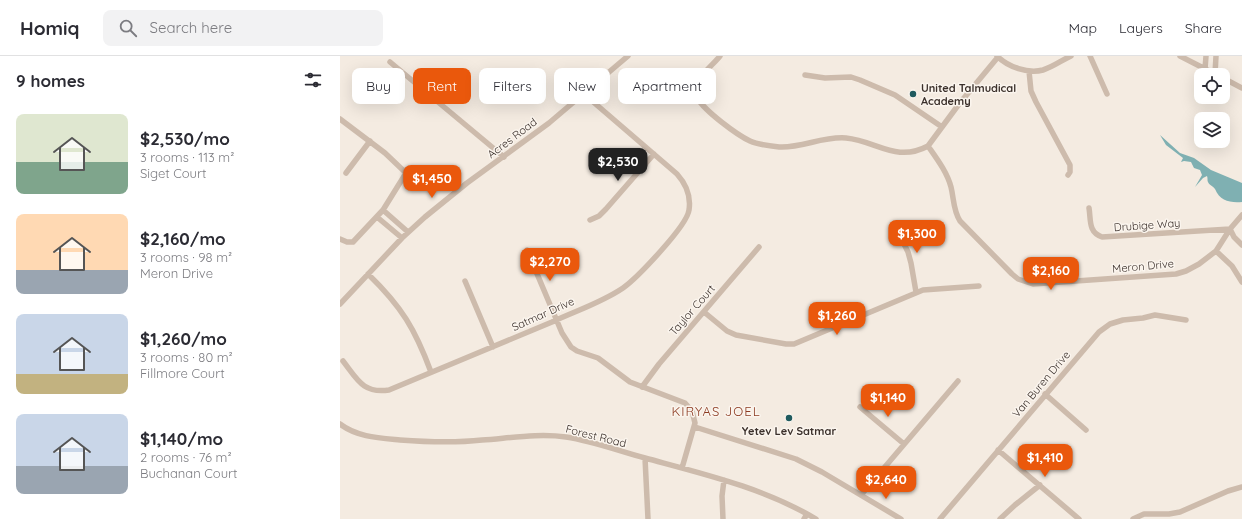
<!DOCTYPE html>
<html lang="en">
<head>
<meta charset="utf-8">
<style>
  :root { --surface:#fff; --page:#f2f2f3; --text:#2b2b33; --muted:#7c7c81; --line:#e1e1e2; --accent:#ea580c }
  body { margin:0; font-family:Quicksand,sans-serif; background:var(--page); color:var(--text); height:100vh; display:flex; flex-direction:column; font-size:15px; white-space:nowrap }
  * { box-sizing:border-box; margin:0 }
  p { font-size:13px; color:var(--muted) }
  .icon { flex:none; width:22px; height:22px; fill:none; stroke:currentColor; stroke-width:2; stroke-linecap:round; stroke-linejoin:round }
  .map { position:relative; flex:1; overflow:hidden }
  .panel { display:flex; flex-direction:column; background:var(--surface); width:340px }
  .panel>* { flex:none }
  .top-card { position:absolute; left:12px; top:12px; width:380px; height:36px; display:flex; gap:8px }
  .controls { position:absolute; left:854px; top:12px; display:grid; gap:8px }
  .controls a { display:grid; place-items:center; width:36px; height:36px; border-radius:8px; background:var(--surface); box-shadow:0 4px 16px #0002; font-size:20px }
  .price { position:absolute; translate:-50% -34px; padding:0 9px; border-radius:8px; background:var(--accent); color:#fff; font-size:13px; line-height:26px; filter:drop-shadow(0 1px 2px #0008) }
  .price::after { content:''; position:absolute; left:50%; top:24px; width:12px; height:9px; margin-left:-6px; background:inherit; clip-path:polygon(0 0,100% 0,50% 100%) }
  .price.selected { background:#222; color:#fff }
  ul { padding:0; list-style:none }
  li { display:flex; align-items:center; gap:12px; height:100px; padding:0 16px }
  li span { display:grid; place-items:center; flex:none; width:112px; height:80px; border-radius:8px; color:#555 }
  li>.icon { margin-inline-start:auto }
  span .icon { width:48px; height:48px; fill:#fffc; stroke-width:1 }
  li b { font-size:17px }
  h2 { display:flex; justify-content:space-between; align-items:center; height:48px; padding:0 16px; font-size:17px }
  .tag { padding:0 14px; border-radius:8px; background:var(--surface); box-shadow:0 4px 16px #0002; font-size:14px; line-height:36px }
  .tag.selected { background:var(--accent); color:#fff }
  header { display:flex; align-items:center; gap:24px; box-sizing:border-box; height:56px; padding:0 20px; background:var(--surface); border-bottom:1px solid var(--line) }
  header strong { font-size:19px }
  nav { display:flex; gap:22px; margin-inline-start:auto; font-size:14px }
  .search { width:280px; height:36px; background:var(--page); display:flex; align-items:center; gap:10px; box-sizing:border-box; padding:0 14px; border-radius:8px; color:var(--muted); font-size:15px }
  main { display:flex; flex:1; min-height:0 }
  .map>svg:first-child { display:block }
  .water { fill:#7fb0b2 }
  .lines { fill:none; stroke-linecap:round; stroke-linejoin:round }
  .minor { stroke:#cdbbac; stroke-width:5.5 }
  .poi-dot { fill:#1f5a5e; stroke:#fbf5ee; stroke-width:1.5 }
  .labels { text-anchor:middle; stroke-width:3; stroke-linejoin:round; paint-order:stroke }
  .poi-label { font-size:11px; font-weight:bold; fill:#3b302b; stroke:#fbf5ee; text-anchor:start }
  .street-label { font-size:11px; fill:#3b302b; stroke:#fbf5ee }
  .quarter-label { font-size:13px; letter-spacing:1px; fill:#8c3b22; stroke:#fbf5ee }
</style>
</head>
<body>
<header>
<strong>Homiq</strong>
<div class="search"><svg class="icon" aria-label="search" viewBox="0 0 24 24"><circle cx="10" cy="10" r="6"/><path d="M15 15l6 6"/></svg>Search here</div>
<nav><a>Map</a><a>Layers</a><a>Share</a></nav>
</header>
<main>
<section class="panel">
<h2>9 homes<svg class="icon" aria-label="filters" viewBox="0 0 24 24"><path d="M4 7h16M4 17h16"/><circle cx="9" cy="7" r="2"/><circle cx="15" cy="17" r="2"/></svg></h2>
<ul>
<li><span style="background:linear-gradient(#dfe7d0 60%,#7fa58c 0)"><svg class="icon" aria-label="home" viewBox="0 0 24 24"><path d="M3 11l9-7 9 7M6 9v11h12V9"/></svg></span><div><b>$2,530/mo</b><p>3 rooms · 113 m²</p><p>Siget Court</p></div></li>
<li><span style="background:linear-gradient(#ffd9b3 70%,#9aa5b1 0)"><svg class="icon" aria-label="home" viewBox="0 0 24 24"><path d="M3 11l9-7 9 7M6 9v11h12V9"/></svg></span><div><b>$2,160/mo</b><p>3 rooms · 98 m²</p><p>Meron Drive</p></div></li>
<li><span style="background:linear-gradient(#c9d6e8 75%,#c2b280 0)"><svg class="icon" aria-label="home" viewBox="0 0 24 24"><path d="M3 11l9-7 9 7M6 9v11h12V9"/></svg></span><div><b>$1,260/mo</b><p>3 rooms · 80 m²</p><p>Fillmore Court</p></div></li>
<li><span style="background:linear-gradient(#c9d6e8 65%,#9aa5b1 0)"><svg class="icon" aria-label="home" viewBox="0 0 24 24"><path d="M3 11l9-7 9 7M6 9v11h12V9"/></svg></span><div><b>$1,140/mo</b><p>2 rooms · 76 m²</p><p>Buchanan Court</p></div></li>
</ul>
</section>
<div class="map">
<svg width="902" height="463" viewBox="0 0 902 463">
  <rect width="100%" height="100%" fill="#f4ebe1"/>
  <path class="water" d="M820 79 840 97 854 102 871 114 902 127V146C890 147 880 145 875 133 873 130 869 129 868 126 867 125 868 122 867 120L863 122 855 131 862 119 860 114 854 112 851 106 844 105 841 106 843 102 826 89Z"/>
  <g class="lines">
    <path class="minor" d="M380 0C373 9 359 19 356 31 356 35 356 40 358 43 365 55 397 79 410 85 419 89 430 90 440 91 462 92 483 80 506 82 537 85 556 107 588 90L619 48 658 1
      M657 0C668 11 688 18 703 14 713 11 722 4 731 0
      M750 0 767 38
      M840 0 877 19
      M50 6 164 101
      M865 13 866 0
      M689 15 691 35 696 46 730 109V116L728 119
      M875 18 876 0
      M465 19 485 22 511 21 520 24 555 39 602 71
      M883 22 902 32
      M0 63 45 97 66 117 43 154 13 186H7L0 183
      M588 90C597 103 607 116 611 131 614 143 613 154 620 165L672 218 678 223 693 228 836 218 846 215 859 208 876 195 890 173 902 159
      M6 117 30 85
      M749 152C751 164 748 176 762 181L890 173
      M43 154 68 176
      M37 161 62 182
      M250 164 259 160 266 153 314 98
      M554 168 568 196 571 207 576 236
      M890 173 894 181 902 189
      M187 194 222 277 231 291 237 295 258 302 290 326 345 347 352 355 355 367 342 412
      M876 195 892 210 902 226
      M28 218C62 251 75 273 91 316
      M125 225 153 291
      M0 248 62 182 85 161 127 127 209 67 288 0
      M364 256 387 275 396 279 446 288H454L583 234 639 230
      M3 305C17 323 23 338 49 334 103 311 158 289 212 266 235 255 261 247 283 232 297 222 347 170 349 154 351 141 346 128 337 118L244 38
      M302 331 319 308 419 191
      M705 338 746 374
      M520 351 564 388
      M0 368C17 381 39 382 60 384 87 386 115 387 142 384 170 382 199 377 226 381 253 385 279 395 305 402 364 418 424 432 476 463
      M355 371 456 403 482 416 561 463
      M658 394 739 463
      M305 402 308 463
      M521 439 618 325
      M383 463 382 440 384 424
      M464 463 467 458
      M600 463 759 276 770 268 783 264 803 262 815 259 846 264
      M660 463 675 449 700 429
      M793 463 804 458H829L840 456 888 435 902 431"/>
  </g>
  <g class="poi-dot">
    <circle cx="573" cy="38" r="4"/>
    <circle cx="449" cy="362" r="4"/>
  </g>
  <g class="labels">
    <g class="poi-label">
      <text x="581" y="36">United Talmudical<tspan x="581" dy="13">Academy</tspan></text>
      <text x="449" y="379" text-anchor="middle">Yetev Lev Satmar</text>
    </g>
    <g class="street-label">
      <text transform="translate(172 82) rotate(-37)" y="4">Acres Road</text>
      <text transform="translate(807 169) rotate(-4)" y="4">Drubige Way</text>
      <text transform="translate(803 210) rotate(-5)" y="4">Meron Drive</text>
      <text transform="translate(352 254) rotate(-49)" y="4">Taylor Court</text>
      <text transform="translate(203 258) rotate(-24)" y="4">Satmar Drive</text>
      <text transform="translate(701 328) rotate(-50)" y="4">Van Buren Drive</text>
      <text transform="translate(256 380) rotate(14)" y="4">Forest Road</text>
    </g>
    <g class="quarter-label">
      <text x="376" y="360">KIRYAS JOEL</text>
    </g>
  </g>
</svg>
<div class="controls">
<a><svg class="icon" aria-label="locate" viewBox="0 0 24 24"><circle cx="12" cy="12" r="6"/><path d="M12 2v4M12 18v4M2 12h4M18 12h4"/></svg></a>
<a><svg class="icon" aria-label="layers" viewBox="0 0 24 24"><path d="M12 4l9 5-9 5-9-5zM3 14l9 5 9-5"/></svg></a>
</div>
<b class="price selected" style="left:278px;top:126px">$2,530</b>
<b class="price" style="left:92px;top:143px">$1,450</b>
<b class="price" style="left:577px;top:198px">$1,300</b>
<b class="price" style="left:210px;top:226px">$2,270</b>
<b class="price" style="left:711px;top:235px">$2,160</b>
<b class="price" style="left:497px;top:280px">$1,260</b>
<b class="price" style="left:548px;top:362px">$1,140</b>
<b class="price" style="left:705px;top:422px">$1,410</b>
<b class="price" style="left:546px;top:444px">$2,640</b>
<div class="top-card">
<a class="tag">Buy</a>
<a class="tag selected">Rent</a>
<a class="tag">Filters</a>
<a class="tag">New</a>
<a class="tag">Apartment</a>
</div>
</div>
</main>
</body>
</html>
